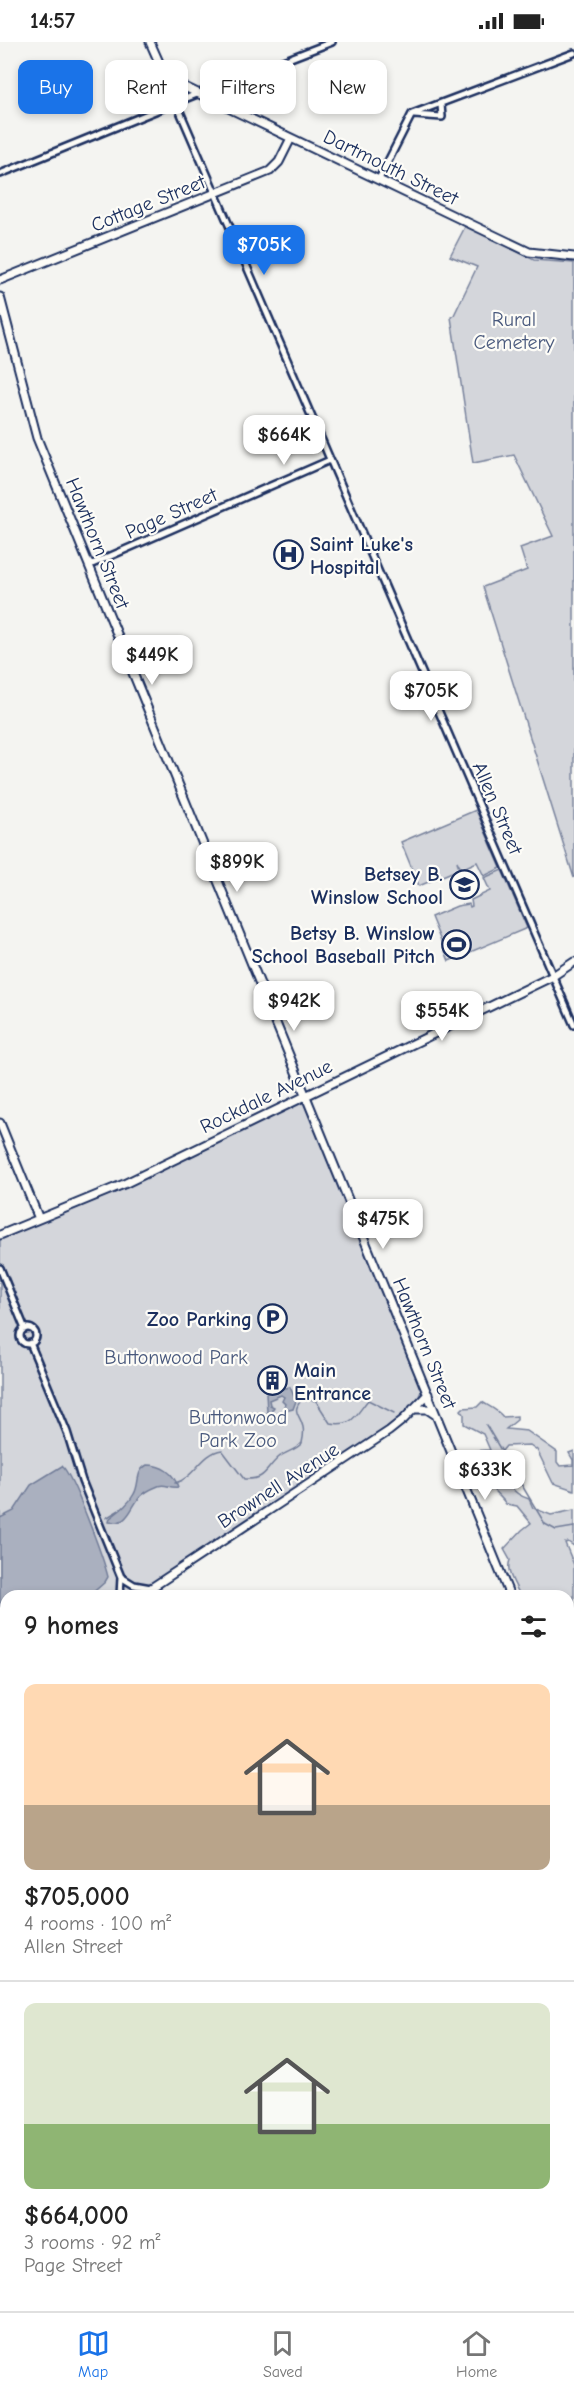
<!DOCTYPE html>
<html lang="en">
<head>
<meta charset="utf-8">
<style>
  :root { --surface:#fff; --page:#f6f6f6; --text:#222; --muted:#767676; --line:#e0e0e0; --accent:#1a73e8 }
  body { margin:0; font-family:"Comic Neue",sans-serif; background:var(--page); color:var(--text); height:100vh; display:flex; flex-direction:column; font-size:22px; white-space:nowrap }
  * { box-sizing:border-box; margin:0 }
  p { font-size:20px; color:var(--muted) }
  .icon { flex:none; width:33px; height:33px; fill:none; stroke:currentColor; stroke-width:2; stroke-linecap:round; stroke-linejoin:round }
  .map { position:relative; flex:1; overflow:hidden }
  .sheet { position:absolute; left:0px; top:1548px; width:574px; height:722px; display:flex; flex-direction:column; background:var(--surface); border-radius:18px 18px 0 0; box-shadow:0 3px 9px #0003 }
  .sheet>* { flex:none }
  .top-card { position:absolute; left:18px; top:18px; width:538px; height:54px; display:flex; gap:12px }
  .price { position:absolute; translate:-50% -51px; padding:0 14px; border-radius:12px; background:#fff; color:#222; font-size:20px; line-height:39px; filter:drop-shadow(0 2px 3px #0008) }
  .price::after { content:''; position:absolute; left:50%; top:36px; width:18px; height:14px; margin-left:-9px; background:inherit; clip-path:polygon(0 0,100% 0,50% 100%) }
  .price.on { background:var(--accent); color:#fff }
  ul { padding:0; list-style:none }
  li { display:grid; align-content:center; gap:12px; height:318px; padding:0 24px }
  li+li { border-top:2px solid var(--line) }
  li span { display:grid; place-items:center; height:186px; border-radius:12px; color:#555 }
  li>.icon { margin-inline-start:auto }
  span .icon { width:108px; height:108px; fill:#fffc; stroke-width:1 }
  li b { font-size:26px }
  h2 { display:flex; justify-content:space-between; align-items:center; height:72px; padding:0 24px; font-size:26px }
  .pill { padding:0 21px; border-radius:12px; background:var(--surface); box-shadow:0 3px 9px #0003; font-size:21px; line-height:54px }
  .pill.on { background:var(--accent); color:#fff }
  .status { display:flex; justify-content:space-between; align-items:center; height:42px; padding:0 30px; background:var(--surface); direction:ltr }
  .status svg { height:16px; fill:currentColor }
  .menu { display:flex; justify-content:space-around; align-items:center; height:84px; border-top:2px solid var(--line); background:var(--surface); font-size:16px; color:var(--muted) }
  .menu a { display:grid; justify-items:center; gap:3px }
  .menu .on { color:var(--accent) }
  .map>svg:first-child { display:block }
  .green { fill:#d4d6db; stroke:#78829c; stroke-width:1.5 }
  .water { fill:#aab0bf; stroke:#717c98; stroke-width:1.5 }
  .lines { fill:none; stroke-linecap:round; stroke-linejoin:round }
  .stream { stroke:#717c98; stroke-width:1.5 }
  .minor-casing { stroke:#1b2f5e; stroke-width:10 }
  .major-casing { stroke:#1b2f5e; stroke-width:11 }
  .minor { stroke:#fdfcf7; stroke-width:5 }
  .major { stroke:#fdfcf7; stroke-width:7 }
  .labels { text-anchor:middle; stroke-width:4.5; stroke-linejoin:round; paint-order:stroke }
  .street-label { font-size:20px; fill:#1b2f5e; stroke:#fdfcf7 }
  .park-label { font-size:20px; fill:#49597d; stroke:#fdfcf7 }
  .poi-label { font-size:20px; font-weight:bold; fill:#1b2f5e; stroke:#fdfcf7; text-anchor:end }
</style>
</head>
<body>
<div class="status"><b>14:57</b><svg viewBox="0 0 49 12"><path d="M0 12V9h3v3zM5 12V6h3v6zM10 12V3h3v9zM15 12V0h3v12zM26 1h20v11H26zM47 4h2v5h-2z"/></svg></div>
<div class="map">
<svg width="574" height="2269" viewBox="0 0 574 2269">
  <rect width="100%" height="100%" fill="#f4f4f1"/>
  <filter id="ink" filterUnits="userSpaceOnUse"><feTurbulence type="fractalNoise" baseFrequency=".0167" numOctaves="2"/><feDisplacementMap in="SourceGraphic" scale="12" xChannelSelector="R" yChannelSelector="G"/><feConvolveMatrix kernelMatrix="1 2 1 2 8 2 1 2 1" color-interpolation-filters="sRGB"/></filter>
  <g filter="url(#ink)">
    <path class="green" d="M466 183 534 218 574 221V836L483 545 527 528 520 506 553 494 514 413 473 421 451 275 454 273 477 225 450 214Z
      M476 768 501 826 484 834 477 820 461 827 457 819 459 827 419 844 401 800Z
      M502 828 527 886 449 919 431 875 457 864 469 862 470 865 472 864 471 858 490 849 484 836Z
      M299 1060 306 1061 422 1345C421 1360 392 1383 380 1392L134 1554H6V1638L0 1642V1197L123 1147Z
      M482 1360C490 1365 498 1368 503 1375L517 1374V1378L506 1387 527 1389 557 1410V1420L560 1424 573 1423V1418L569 1411 574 1409V1448L553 1441 537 1408 530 1403 506 1404 502 1409C508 1431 503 1449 529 1457L533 1466 551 1473 574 1468V1504L568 1500 565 1501 574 1523V1577L569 1578 568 1554H520C516 1543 505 1530 510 1518L504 1507 522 1488 531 1481 517 1464 506 1462C500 1453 492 1449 487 1440L490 1432 489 1428 478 1422 469 1413 470 1409 490 1408 483 1392 464 1382V1372L461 1368 463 1366 477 1365Z
      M574 1895V1939L571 1941 569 1937V1898Z"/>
    <path class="water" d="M290 1345 296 1359 293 1367 285 1369 283 1367 285 1362 282 1359 284 1355 281 1353 269 1358 270 1363 274 1365 270 1371 267 1370 266 1351Z
      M147 1423C162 1423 174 1431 178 1445 170 1447 164 1440 156 1445 151 1447 143 1452 140 1455 130 1466 129 1483 109 1480L110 1476C119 1469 129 1462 134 1452 140 1442 135 1429 147 1423Z
      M62 1424C73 1433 104 1518 108 1535L105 1540 89 1554H6V1604L0 1608V1476L14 1469 31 1443Z"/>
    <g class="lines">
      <path class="stream" d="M486 1383 545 1482 556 1488 574 1485
        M175 1441C195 1436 201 1411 222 1408L244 1437C266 1438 264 1429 278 1416 286 1409 295 1409 302 1401 303 1397 304 1390 303 1385 300 1371 290 1371 303 1356L316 1359 330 1381C353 1385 355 1374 368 1358L394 1371
        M106 1476 121 1467"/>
      <defs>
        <path id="minor" d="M166 37 574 983
          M414 73 442 75 441 62
          M0 132 192 54 332 0
          M379 137 412 72 574 11
          M90 523 330 418
          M0 1226 25 1287
          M20 1294a8 8 0 1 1 16 0a8 8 0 1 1-16 0Z
          M30 1301 67 1390 82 1439 121 1535 120 1554
          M121 1535 134 1543 151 1546"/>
        <path id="major" d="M150 0 166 36 529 210 574 215
          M0 238 270 129 279 120 291 96
          M0 255 37 396 510 1554
          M0 1081 39 1177
          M0 1193 124 1142 553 934 574 920
          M413 1367H427L436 1373
          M139 1554 389 1389 404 1377 428 1352
          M0 1646 6 1642
          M568 1696 574 1709
          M568 2086 574 2083
          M274 2269 283 2264"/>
      </defs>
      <use href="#minor" class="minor-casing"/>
      <use href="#major" class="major-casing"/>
      <use href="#minor" class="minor"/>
      <use href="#major" class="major"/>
    </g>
  </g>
  <defs>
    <symbol id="hospital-ring" viewBox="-11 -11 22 22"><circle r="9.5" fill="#fdfcf7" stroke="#1b2f5e" stroke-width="1.5"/><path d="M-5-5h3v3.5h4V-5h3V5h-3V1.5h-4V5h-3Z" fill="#1b2f5e"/></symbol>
    <symbol id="school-ring" viewBox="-11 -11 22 22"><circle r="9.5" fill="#fdfcf7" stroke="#1b2f5e" stroke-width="1.5"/><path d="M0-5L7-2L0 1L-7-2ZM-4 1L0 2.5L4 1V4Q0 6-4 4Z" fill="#1b2f5e"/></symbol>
    <symbol id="stadium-ring" viewBox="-11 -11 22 22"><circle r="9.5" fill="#fdfcf7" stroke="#1b2f5e" stroke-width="1.5"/><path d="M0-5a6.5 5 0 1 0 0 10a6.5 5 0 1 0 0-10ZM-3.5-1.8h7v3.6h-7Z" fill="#1b2f5e"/></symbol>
    <symbol id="parking-ring" viewBox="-11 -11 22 22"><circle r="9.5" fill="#fdfcf7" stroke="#1b2f5e" stroke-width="1.5"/><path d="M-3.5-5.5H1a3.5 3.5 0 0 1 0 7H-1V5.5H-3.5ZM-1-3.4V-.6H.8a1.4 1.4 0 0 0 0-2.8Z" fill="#1b2f5e"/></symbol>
    <symbol id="building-ring" viewBox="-11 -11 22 22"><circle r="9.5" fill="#fdfcf7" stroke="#1b2f5e" stroke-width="1.5"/><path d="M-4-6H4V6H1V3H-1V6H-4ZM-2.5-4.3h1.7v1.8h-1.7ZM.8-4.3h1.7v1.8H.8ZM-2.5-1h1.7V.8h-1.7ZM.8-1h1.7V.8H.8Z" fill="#1b2f5e"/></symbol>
  </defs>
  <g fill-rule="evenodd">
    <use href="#hospital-ring" x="272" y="496" width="33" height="33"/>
    <use href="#school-ring" x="448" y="826" width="33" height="33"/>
    <use href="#stadium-ring" x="440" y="886" width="33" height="33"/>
    <use href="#parking-ring" x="256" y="1260" width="33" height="33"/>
    <use href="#building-ring" x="256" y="1322" width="33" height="33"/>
  </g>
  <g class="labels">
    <g class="street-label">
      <text transform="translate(391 125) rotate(26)" y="7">Dartmouth Street</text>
      <text transform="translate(148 161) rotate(-22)" y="7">Cottage Street</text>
      <text transform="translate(171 471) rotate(-24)" y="7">Page Street</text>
      <text transform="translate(98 501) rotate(68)" y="7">Hawthorn Street</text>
      <text transform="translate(498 766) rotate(67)" y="7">Allen Street</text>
      <text transform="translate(266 1054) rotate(-26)" y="7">Rockdale Avenue</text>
      <text transform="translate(425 1301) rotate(68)" y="7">Hawthorn Street</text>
      <text transform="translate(278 1443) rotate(-33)" y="7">Brownell Avenue</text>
    </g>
    <g class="park-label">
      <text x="514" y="284">Rural<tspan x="514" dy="23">Cemetery</tspan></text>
      <text x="176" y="1322">Buttonwood Park</text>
      <text x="238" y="1382">Buttonwood<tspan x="238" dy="23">Park Zoo</tspan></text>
    </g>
    <g class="poi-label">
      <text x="310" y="509" text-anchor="start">Saint Luke's<tspan x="310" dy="23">Hospital</tspan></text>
      <text x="443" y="839">Betsey B.<tspan x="443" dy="23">Winslow School</tspan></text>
      <text x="435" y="898">Betsy B. Winslow<tspan x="435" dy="23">School Baseball Pitch</tspan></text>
      <text x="252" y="1284">Zoo Parking</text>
      <text x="294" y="1335" text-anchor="start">Main<tspan x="294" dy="23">Entrance</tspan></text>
    </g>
  </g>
</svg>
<b class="price on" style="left:264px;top:234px">$705K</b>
<b class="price" style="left:284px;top:424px">$664K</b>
<b class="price" style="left:152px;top:644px">$449K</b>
<b class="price" style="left:431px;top:680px">$705K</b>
<b class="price" style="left:237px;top:851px">$899K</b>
<b class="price" style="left:294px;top:990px">$942K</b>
<b class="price" style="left:442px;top:1000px">$554K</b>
<b class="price" style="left:383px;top:1208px">$475K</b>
<b class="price" style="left:485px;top:1459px">$633K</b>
<div class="top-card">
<a class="pill on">Buy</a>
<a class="pill">Rent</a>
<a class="pill">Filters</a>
<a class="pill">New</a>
</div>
<section class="sheet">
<h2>9 homes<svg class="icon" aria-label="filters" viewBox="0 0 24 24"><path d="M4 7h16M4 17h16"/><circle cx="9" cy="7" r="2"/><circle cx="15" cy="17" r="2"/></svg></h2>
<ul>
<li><span style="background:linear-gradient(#ffd9b3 65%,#b9a48a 0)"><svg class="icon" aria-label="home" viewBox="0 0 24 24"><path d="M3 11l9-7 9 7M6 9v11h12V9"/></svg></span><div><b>$705,000</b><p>4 rooms · 100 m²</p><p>Allen Street</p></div></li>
<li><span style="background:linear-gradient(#dfe7d0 65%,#8fb573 0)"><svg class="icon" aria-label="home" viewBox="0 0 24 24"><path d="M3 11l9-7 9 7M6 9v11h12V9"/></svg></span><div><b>$664,000</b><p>3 rooms · 92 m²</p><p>Page Street</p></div></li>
</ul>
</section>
</div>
<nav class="menu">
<a class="on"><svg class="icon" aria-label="map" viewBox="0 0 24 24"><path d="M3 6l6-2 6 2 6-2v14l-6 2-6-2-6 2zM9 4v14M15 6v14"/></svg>Map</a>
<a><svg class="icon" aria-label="saved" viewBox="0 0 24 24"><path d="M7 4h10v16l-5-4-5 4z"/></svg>Saved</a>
<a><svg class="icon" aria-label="home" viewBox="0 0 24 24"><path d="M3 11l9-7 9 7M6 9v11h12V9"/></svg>Home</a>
</nav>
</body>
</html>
